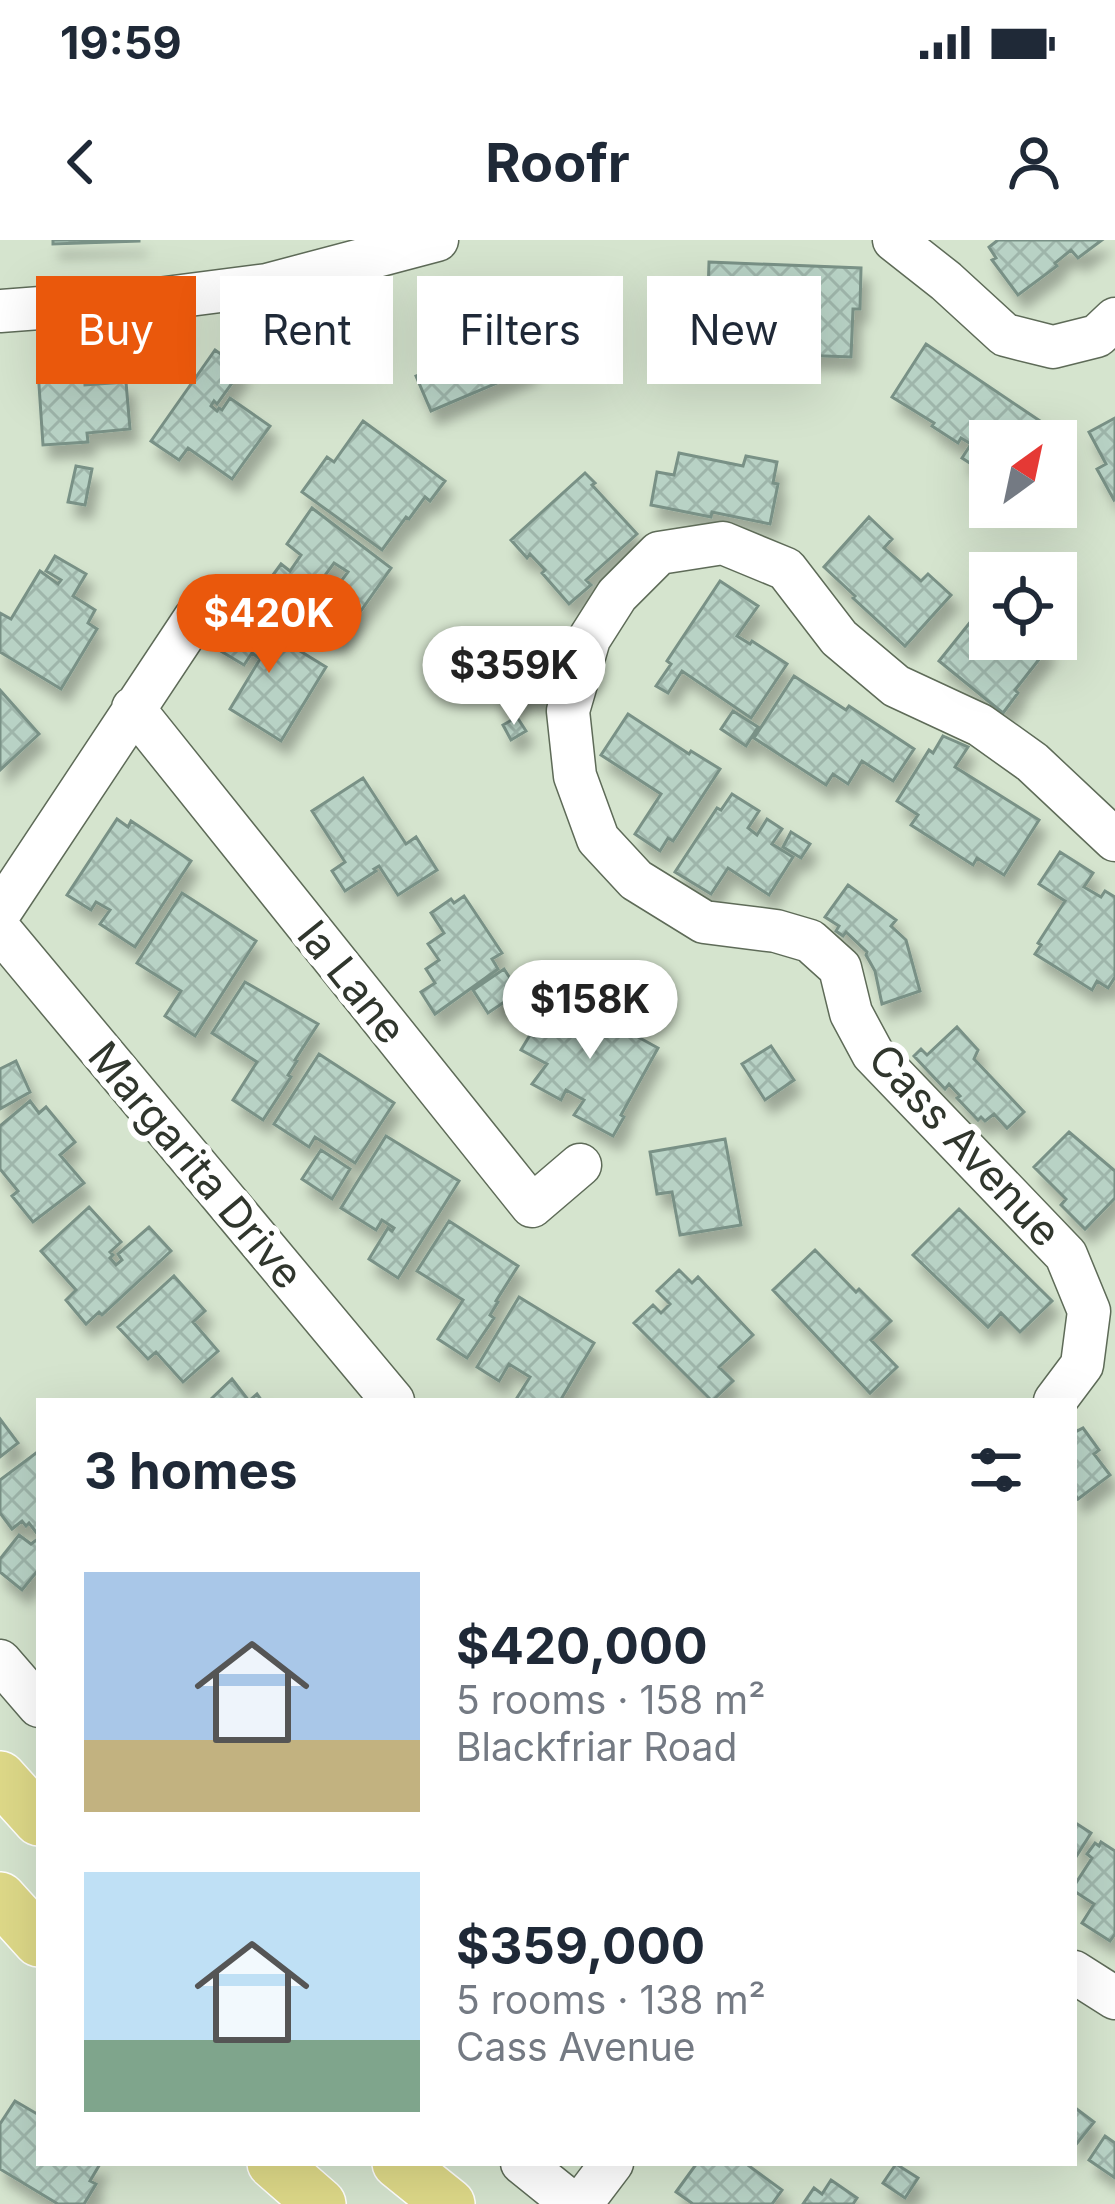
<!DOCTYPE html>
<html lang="en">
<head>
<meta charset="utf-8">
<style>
  :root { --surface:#fff; --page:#f2f2f3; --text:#1f2937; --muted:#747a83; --accent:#ea580c }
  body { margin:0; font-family:Inter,sans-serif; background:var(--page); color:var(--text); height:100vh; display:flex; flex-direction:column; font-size:45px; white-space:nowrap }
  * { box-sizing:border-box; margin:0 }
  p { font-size:39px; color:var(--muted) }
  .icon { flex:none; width:66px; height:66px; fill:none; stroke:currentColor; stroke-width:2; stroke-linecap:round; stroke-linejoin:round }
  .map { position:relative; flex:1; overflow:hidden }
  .details { position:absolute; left:36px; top:1158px; width:1041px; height:768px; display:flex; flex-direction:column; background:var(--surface); border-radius:0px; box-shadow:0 12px 48px #0002 }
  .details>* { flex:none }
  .top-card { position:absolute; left:36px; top:36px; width:1044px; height:108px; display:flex; gap:24px }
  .needle { width:78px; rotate:33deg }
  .buttons { position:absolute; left:969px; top:180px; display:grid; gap:24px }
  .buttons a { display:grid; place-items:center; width:108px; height:108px; border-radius:0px; background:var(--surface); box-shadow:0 12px 48px #0002; font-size:60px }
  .price { position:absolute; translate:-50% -102px; padding:0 27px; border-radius:42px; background:#fff; color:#222; font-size:39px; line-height:78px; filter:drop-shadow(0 3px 6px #0008) }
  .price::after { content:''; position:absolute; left:50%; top:72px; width:36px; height:27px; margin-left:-18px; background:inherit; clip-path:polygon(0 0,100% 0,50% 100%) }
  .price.selected { background:var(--accent); color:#fff }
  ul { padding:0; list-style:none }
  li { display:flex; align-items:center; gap:36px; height:300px; padding:0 48px }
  li span { display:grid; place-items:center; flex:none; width:336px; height:240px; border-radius:0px; color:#555 }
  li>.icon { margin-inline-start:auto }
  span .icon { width:144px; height:144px; fill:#fffc; stroke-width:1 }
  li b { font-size:51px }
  h2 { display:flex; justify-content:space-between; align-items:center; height:144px; padding:0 48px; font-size:51px }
  .chip { padding:0 42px; border-radius:0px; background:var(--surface); box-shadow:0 12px 48px #0002; font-size:42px; line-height:108px }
  .chip.selected { background:var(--accent); color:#fff }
  .status { display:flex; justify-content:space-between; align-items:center; height:84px; padding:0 60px; background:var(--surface); direction:ltr }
  .status svg { height:33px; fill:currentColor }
  header { display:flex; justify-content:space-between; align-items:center; height:156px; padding:0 48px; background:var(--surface); font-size:54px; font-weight:700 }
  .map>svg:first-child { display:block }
  .building { fill:url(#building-cross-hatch); stroke:#799186; stroke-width:3; fill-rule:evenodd; filter:url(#shadow) }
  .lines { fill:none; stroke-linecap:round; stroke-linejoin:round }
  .minor-casing { stroke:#5e6b58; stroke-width:45 }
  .major-casing { stroke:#fff; stroke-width:54 }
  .minor { stroke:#fff; stroke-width:42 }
  .major { stroke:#ded988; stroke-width:51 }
  .labels { text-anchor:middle; stroke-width:12; stroke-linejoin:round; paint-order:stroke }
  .street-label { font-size:42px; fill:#30362d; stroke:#fff }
</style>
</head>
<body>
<div class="status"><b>19:59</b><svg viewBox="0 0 49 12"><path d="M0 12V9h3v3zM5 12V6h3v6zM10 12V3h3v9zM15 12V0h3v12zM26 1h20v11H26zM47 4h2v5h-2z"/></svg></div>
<header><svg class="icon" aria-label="back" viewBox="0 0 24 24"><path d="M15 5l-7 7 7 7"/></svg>Roofr<svg class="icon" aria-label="person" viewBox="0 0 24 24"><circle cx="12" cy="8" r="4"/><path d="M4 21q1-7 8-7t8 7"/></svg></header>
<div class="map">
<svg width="1115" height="1964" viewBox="0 0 1115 1964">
  <defs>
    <pattern id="building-cross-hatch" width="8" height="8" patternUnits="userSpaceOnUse" patternTransform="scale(3)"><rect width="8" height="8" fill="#b8d2c5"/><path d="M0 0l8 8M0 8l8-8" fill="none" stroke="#9eb5aa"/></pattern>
    <filter id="shadow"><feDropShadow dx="7" dy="13" stdDeviation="6" flood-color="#0004"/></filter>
  </defs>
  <rect width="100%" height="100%" fill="#d5e4ce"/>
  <path class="building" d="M53 0H139V1L53 4Z
    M998 0H1102L1078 18 1071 10 1055 23 1057 26 1018 55 992 20 996 18 989 7Z
    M709 22 861 28 860 69H853L851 117 799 115V90L707 86Z
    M513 88 530 129 431 171 416 136 443 125 440 118Z
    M926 104 1040 181 1027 201H990V236L962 218 971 204 961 198 958 203 932 186 934 183 892 157Z
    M215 110 242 129 217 164 214 161 211 166 217 171 219 168 222 170 230 158 270 186 232 239 188 208 179 220 151 201Z
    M84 127 85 145 126 142 130 189 87 193 88 202 43 205 38 130Z
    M1115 178V259L1114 260 1097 229 1106 224 1089 192Z
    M363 181 445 241 430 261 425 257 409 279 406 277 382 310 302 252 327 217 334 222Z
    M679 213 743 226 746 216 777 222 773 243 778 244 770 284 712 272 711 277 651 265 657 232 674 235Z
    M76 226 92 229 85 265 68 262Z
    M585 233 595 243 592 245 637 294 586 340 591 345 569 364 542 333 545 330 530 314 527 318 511 300Z
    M312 268 391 328 339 402 262 350 281 324 290 331 301 315 287 304ZM334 323 348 332 336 348 323 338Z
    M869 277 892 299 884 308 921 341 928 334 951 355 905 406 853 358 855 356 824 327Z
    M55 316 86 334 73 356 95 370 88 383 97 389 61 449 0 412V373L11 379 40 331 58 344 61 340 46 331Z
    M720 341 758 366 737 396 750 404 752 401 787 424 751 478 682 431 668 453 656 446 671 424 667 421Z
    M988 360 990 362V399H1037L1048 408 1015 450 1018 453 1003 473 939 421Z
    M235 371 326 427 281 501 230 469 260 419 252 413 244 425 214 407Z
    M794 436 846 470 849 466 914 509 893 541 862 521 848 544 833 534 826 545 754 498Z
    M546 437 547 458 504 463 498 442Z
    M0 450 39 494 0 530Z
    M733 471 758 487 746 506 721 489Z
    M628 474 689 514 691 511 720 529 673 601 668 598 660 611 635 594 661 554 601 515Z
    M517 477 526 491 511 500 503 485Z
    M943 496 968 507 955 527 1039 580 1004 635 977 618 973 625 911 585 918 575 897 561 929 510 933 513Z
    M363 538 406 604 416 597 437 630 398 655 379 626 374 629 376 631 345 651 332 631 345 622 312 571Z
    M732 554 759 571 748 588 757 595 767 579 782 589 772 604 793 617 769 655 728 628 711 654 675 632 717 568 721 570Z
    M117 579 128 587 131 581 191 621 135 707 100 684 110 670 96 662 91 670 67 655Z
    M791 592 810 604 801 618 783 607Z
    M1060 612 1093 633 1084 647 1101 657 1105 651 1115 657V737L1108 748 1097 741 1092 750 1035 714 1041 705 1038 703 1065 661 1039 644Z
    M848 645 896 680 891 686 906 700 920 751 882 764 875 731 866 715 867 712 846 692 843 696 836 691 839 686 825 677Z
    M182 653 256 701 195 796 165 776 181 751 137 723Z
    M464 656 502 713 492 719 498 729 435 774 421 752 435 743 426 729 439 720 428 704 444 693 431 673 451 659 454 663Z
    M504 729 519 752 488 773 473 750Z
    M245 742 318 784 295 820 297 821 288 835 291 837 263 880 233 860 257 822 212 793Z
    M565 760 577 766 581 760 602 772 600 776 658 808 621 875 624 877 613 896 574 875 584 860 566 850 561 860 532 844 547 824 521 810 530 795 534 796 545 775 549 778 557 764Z
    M957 787 978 810 974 819 1024 872 1007 888 994 874 985 881 981 877 978 880 957 858 960 856 949 844 945 849 914 816 921 809 927 815Z
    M771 806 794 840 765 860 742 824Z
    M319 814 394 863 355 923 315 897 309 907 274 884Z
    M16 821 30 852 0 869V829Z
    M30 861 39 873 46 867 75 902 60 915 84 943 33 982 12 956 18 951 0 929V886Z
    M1069 892 1115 931V958L1085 989 1061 965 1066 959 1034 927Z
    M386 896 459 941 398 1038 369 1019 388 988 392 991 394 988 382 980 376 990 341 968Z
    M725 899 741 985 680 995 672 952 657 954 650 912Z
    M321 910 350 929 332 959 302 939Z
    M89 967 121 1002 110 1012 113 1015 110 1018 116 1025 122 1020 118 1014 149 987 171 1011 102 1075 99 1072 86 1084 66 1060 76 1050 41 1011Z
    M959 969 1052 1061 1020 1092 1001 1073 988 1087 913 1015Z
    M449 981 518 1026 496 1061 498 1062 490 1075 494 1078 467 1118 438 1099 463 1060 417 1031Z
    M815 1010 856 1052 859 1049 891 1081 871 1100 897 1127 870 1153 773 1050Z
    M679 1030 692 1043 698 1037 753 1095 719 1127 733 1141 712 1161 634 1083 653 1065 661 1073 670 1064 657 1051Z
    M174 1036 205 1071 193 1082 218 1111 183 1142 156 1112 148 1119 118 1087Z
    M519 1057 594 1103 560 1161H515L530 1137 509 1124 499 1141 477 1127Z
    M232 1139 249 1161 257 1154 262 1161H209Z
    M0 1179 18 1203 0 1217Z
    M1074 1187 1077 1191 1083 1188 1099 1210 1094 1214 1110 1235 1078 1259 1074 1253Z
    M36 1213 39 1217V1296L29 1283 26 1286 22 1281 12 1289 0 1273V1240Z
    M19 1295 31 1304 39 1298V1329L22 1350 0 1332V1319Z
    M1074 1582 1091 1593 1074 1620Z
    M1101 1602 1115 1611V1694L1110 1701 1082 1683 1094 1664 1074 1651V1646L1092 1618 1087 1614 1095 1603 1099 1606Z
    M15 1861 39 1875V1923L100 1924 90 1941 96 1944 84 1964H58L0 1929V1884Z
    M1074 1867 1094 1882 1074 1907Z
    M1105 1896 1115 1903V1938L1089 1920Z
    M697 1923H751L749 1926 782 1950 772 1964H693L676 1952Z
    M896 1924 918 1938 905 1958 883 1943Z
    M831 1940 857 1958 853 1964H803L814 1948 822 1954Z"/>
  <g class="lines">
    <defs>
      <path id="minor" d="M894 0 946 41 1005 95 1053 107 1097 96 1115 79
        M0 71 158 59 267 45 437 0
        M133 468 532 966 580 925
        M0 672 195 378
        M0 690 393 1161
        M1055 1161 1082 1125 1089 1071 1066 1015 873 814 851 773 840 728 810 701 776 691 704 682 636 640 598 599 575 536 568 471 589 399 617 355 659 313 723 303 786 329 839 398 896 446 980 485 1032 522 1115 600
        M0 1421 39 1466
        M1074 1732 1115 1758
        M522 1923 573 1964
        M581 1964 612 1923"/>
      <path id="major" d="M0 1537 39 1580
        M0 1658 39 1701
        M273 1923 320 1964
        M398 1923 449 1964"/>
    </defs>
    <use href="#minor" class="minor-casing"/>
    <use href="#major" class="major-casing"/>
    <use href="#minor" class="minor"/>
    <use href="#major" class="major"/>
  </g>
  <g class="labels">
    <g class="street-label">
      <text transform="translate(352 742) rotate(51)" y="15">Ia Lane</text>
      <text transform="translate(965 905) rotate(47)" y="15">Cass Avenue</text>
      <text transform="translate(196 925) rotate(50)" y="15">Margarita Drive</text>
    </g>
  </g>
</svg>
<div class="buttons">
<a><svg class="needle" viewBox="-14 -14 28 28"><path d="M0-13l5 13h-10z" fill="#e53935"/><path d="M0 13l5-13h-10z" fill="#747a83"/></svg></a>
<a><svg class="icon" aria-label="locate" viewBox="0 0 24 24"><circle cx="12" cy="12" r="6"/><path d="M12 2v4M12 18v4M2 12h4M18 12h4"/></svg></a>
</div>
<b class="price selected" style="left:269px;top:436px">$420K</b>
<b class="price" style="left:514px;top:488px">$359K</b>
<b class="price" style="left:590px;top:822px">$158K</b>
<div class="top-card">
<a class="chip selected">Buy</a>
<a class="chip">Rent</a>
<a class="chip">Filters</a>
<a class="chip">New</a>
</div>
<section class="details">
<h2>3 homes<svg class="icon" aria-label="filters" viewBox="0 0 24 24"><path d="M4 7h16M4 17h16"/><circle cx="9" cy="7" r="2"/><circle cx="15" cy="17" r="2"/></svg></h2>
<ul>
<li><span style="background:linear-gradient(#a9c7e8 70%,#c2b280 0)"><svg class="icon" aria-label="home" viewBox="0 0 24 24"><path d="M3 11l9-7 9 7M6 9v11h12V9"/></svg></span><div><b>$420,000</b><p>5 rooms · 158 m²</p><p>Blackfriar Road</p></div></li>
<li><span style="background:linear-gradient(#bfe0f5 70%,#7fa58c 0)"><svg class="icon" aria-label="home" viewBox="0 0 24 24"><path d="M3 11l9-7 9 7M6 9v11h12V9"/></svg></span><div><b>$359,000</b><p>5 rooms · 138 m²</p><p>Cass Avenue</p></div></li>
</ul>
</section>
</div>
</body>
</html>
